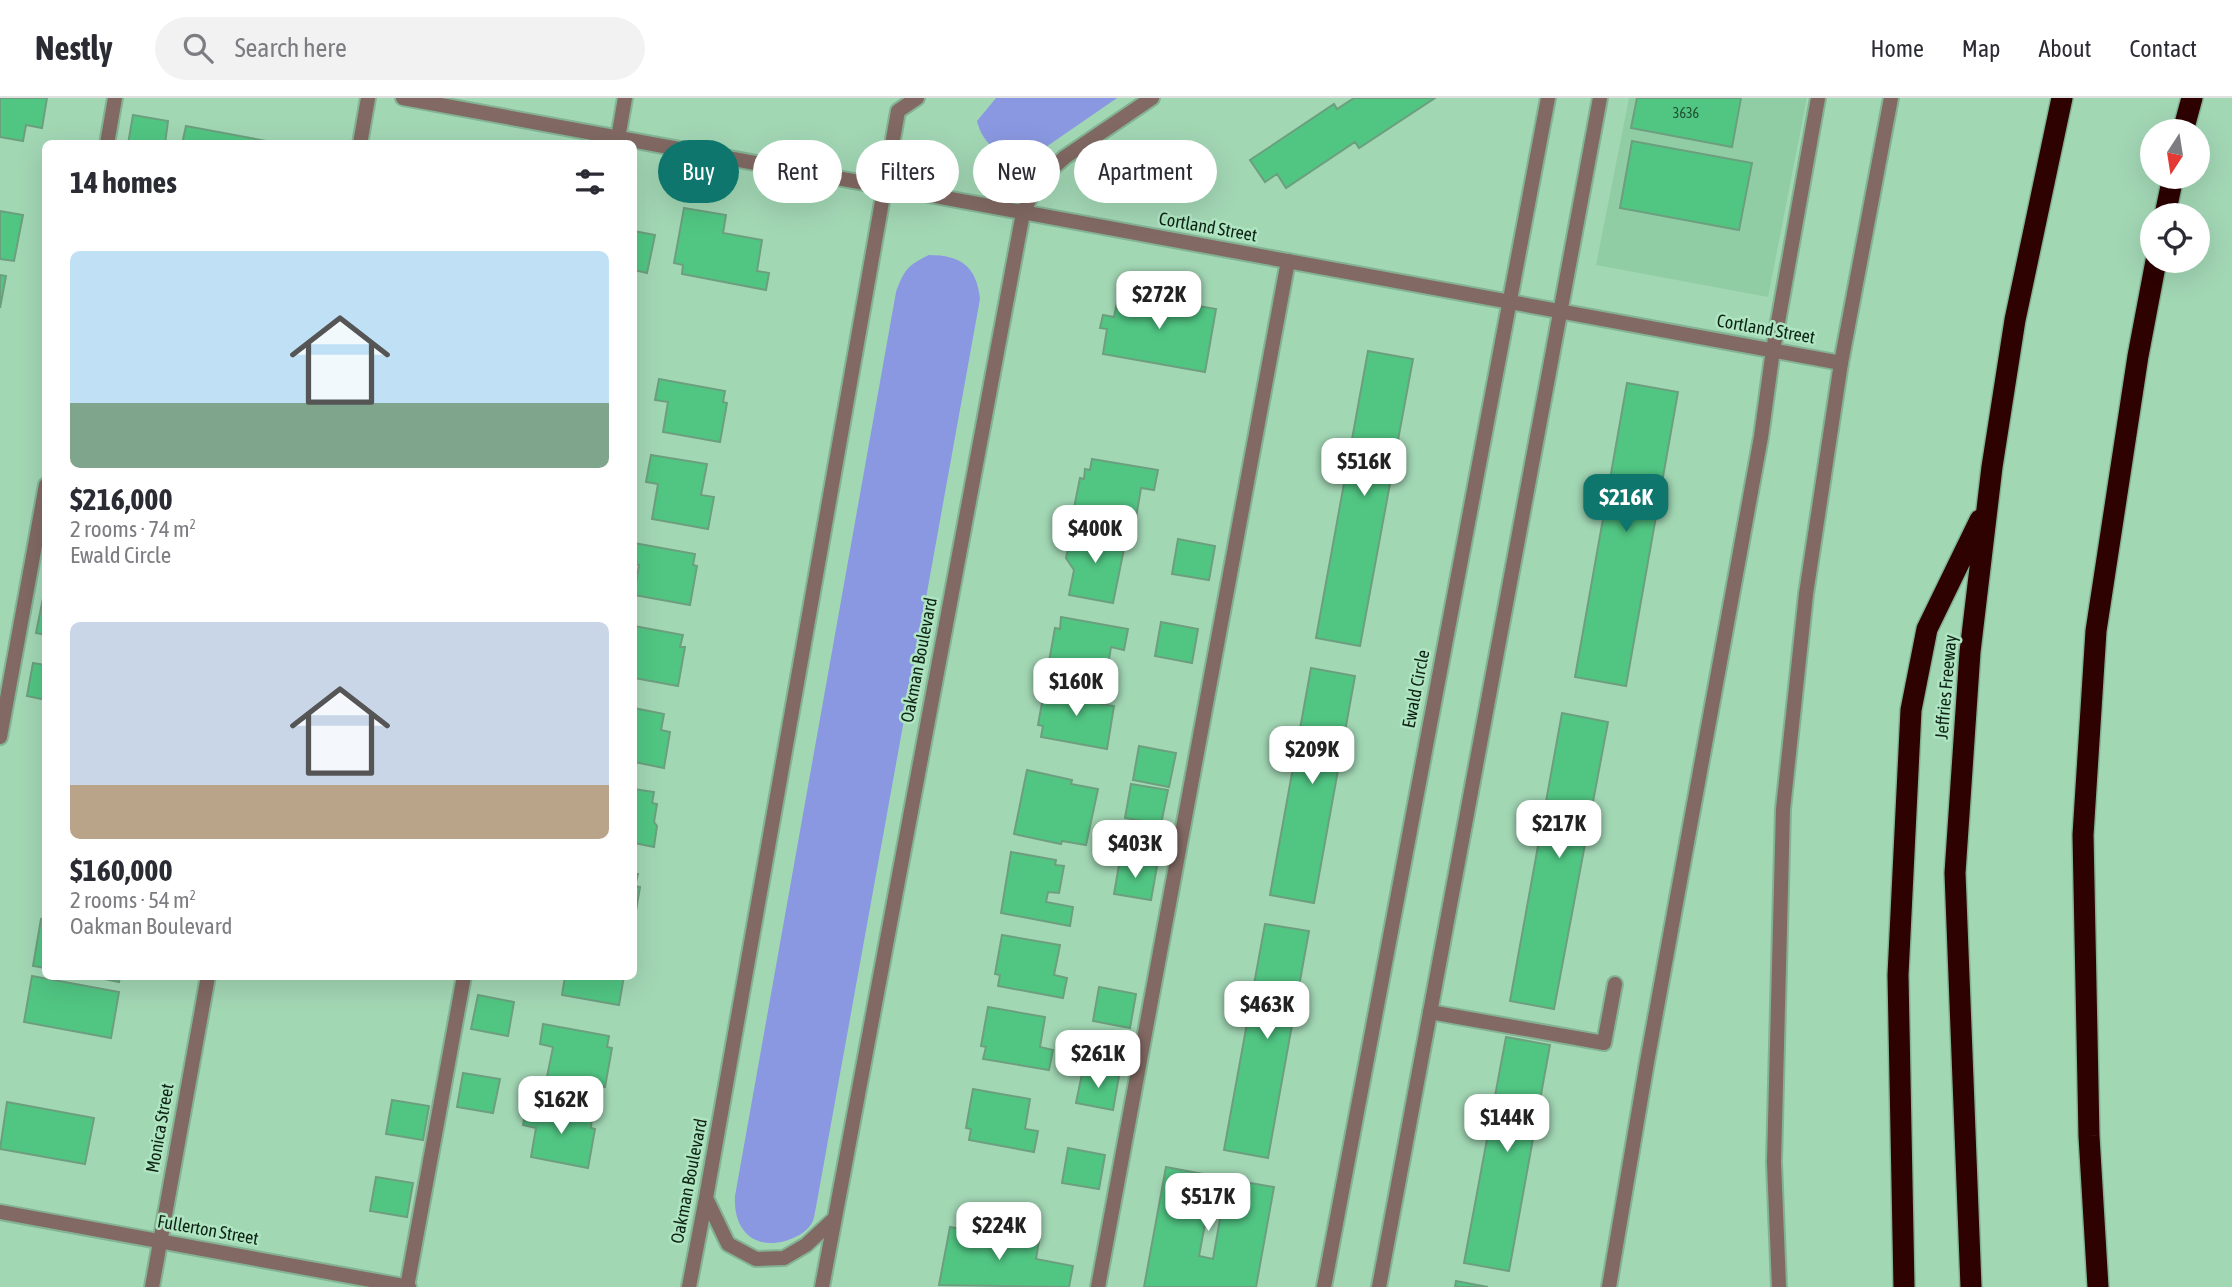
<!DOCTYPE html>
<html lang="en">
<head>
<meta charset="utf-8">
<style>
  :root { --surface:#fff; --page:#f2f2f3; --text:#2b2b33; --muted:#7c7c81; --line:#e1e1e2; --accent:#0f766e }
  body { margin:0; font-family:"Asap Condensed",sans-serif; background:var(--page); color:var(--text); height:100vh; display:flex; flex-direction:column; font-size:26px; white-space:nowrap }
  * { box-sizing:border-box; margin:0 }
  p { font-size:23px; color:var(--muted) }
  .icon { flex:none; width:38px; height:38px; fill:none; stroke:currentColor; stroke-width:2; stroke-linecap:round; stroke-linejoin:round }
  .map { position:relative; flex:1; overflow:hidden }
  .drawer { position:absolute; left:42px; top:42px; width:595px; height:840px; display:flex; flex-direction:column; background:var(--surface); border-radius:10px; box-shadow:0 7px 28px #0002 }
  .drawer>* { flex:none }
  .banner { position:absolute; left:658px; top:42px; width:665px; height:63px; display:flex; gap:14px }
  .needle { width:46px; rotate:192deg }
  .tools { position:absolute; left:2140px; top:21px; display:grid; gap:14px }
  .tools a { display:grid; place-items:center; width:70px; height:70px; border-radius:50%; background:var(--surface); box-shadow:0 7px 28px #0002; font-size:35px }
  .price { position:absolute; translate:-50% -60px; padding:0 16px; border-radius:14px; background:#fff; color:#222; font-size:23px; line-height:46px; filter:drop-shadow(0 2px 4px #0008) }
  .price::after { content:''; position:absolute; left:50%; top:42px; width:21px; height:16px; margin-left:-10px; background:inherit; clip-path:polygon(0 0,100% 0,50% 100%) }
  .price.current { background:var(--accent); color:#fff }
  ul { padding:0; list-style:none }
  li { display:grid; align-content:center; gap:14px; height:371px; padding:0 28px }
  li span { display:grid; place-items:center; height:217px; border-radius:10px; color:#555 }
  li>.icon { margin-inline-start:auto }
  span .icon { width:126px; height:126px; fill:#fffc; stroke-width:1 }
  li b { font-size:30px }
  h2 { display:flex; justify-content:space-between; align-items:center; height:84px; padding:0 28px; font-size:30px }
  .pill { padding:0 24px; border-radius:32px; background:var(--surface); box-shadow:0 7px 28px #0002; font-size:24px; line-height:63px }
  .pill.current { background:var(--accent); color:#fff }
  header { display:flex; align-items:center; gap:42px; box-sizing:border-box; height:98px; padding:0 35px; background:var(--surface); border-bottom:2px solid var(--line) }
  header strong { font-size:33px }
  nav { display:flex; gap:38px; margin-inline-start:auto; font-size:24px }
  .search { width:490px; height:63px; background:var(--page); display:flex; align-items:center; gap:18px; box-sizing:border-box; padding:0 24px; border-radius:38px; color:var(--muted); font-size:26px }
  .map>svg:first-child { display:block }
  .built { fill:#90cda5 }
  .green { fill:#8a98e2 }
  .building { fill:#51c683; stroke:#6c9f7e; stroke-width:2 }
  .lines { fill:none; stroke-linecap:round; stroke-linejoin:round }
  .service-casing { stroke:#84b394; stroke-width:18 }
  .minor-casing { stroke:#84b394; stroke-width:18 }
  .tertiary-casing { stroke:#84b394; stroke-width:18 }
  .motorway-casing { stroke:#84b394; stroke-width:24 }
  .service { stroke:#826963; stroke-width:14 }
  .minor { stroke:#826963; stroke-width:14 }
  .tertiary { stroke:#826963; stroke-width:14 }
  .motorway { stroke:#2d0200; stroke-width:21 }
  .labels { text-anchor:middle; stroke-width:5; stroke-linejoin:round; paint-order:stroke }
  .number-label { font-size:14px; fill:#1f4c31 }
  .street-label { font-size:18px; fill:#0e2316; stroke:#afe5c1 }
</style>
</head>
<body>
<header>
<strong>Nestly</strong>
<div class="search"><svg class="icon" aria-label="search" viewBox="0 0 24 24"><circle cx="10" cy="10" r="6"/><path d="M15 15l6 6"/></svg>Search here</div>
<nav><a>Home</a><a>Map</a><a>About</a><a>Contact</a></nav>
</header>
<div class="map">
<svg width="2232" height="1189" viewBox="0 0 2232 1189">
  <rect width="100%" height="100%" fill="#a2d7b4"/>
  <path class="built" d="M1629 0H1807L1768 199 1596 167Z"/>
  <path class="green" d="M996 0H1117L1030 60C1006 66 982 46 977 23Z
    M929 157C961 157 977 169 980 201L816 1109C815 1114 814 1121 812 1125 806 1135 795 1140 785 1143 752 1152 733 1130 735 1098L896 194C904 172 908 167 929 157Z"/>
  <path class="building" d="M0 0H47L42 30 26 27 23 43 0 39Z
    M1354 0H1435L1359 50 1355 44 1286 90 1277 76 1265 84 1250 62 1334 6 1337 11Z
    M1637 0H1741L1732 49 1631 30Z
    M133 17 168 23 165 46H128Z
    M186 28 272 44V46H182Z
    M1632 43 1752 65 1739 132 1620 110Z
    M684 110 726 117 723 135 762 142 757 173 769 175 766 192 682 176 683 167 674 165Z
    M0 113 23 117 14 163 0 161Z
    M634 133 655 137 647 175 634 172Z
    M0 177 6 178 0 210Z
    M1135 190 1165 195 1164 202 1216 211 1205 274 1103 256 1107 231 1100 230 1103 217 1114 219 1118 199Z
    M1368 253 1413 261 1360 548 1316 540Z
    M659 281 725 293 723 304 727 305 720 344 663 334 668 304 655 302Z
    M1627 285 1678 294 1626 588 1575 579Z
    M651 357 707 366 701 397 714 399 708 431 652 421 658 386 646 384Z
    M1092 361 1158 372 1154 392 1141 390 1136 420 1074 410 1080 380 1084 381 1085 371 1090 372Z
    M1072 431 1126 441 1113 505 1069 497 1074 472 1066 460Z
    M1178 441 1215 448 1209 482 1172 476Z
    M634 445 695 456 693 467 697 468 690 507 634 497 639 467 634 466Z
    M44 495 46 496V537L36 535Z
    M1061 519 1128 531 1124 552 1111 549 1106 579 1048 569 1055 530 1060 531Z
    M1161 524 1198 531 1192 565 1155 558Z
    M634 528 683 537 680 549H685L678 588 634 580Z
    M33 565 46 567V602L27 598Z
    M1311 570 1355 578 1314 805 1270 797Z
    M1045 588 1103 598 1101 606 1114 608 1107 651 1041 639 1043 628 1038 627Z
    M634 610 664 616 661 632 670 634 664 670 634 664Z
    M1562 615 1608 624 1554 911 1510 903Z
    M1139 648 1176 655 1169 689 1133 682Z
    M1027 672 1072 682 1071 686 1098 691 1086 747 1062 743 1061 746 1014 736Z
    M1131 686 1168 692 1161 726 1125 720Z
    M634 691 654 694 652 705 657 706 654 724 657 728 654 749 634 745Z
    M1011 754 1056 762 1055 767 1064 768 1059 795 1048 794 1046 804 1073 809 1070 828 1001 815Z
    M1120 761 1157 768 1151 802 1114 796Z
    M634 776H638L635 788 640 789 634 825Z
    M41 821 46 822V870L33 868Z
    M1265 826 1309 833 1268 1060 1224 1052Z
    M1002 837 1060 847 1054 877 1067 880 1063 900 998 888 1000 877 995 876Z
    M32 878 119 894 111 940 24 924Z
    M90 878H120L119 884Z
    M565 878H624L619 907 562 897Z
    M1099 889 1136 896 1130 930 1093 923Z
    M478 897 514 904 508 938 471 931Z
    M988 909 1045 919 1040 949 1053 952 1049 972 983 961 986 949 981 948Z
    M543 926 609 938 607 949 612 950 605 989 547 979 553 949 540 946Z
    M1506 939 1550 947 1509 1173 1464 1165Z
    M1083 971 1119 978 1113 1012 1076 1005Z
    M463 975 500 981 493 1015 457 1009Z
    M973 991 1030 1001 1025 1031 1038 1033 1034 1054 969 1042 971 1031 966 1030Z
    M392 1002 429 1008 423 1042 386 1036Z
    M7 1004 94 1020 85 1066 0 1051Z
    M527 1007 592 1019 591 1030 595 1031 588 1070 531 1059 536 1030 523 1027Z
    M1068 1050 1105 1057 1099 1091 1062 1085Z
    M1166 1069 1214 1078 1199 1158 1213 1161 1227 1081 1274 1089 1256 1189H1144Z
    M376 1079 413 1085 407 1119 370 1113Z
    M950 1129 1016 1141 1018 1133 1040 1137 1036 1161 1073 1168 1069 1189 939 1187Z
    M1456 1183 1488 1189H1455Z"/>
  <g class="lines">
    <defs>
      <path id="service" d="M107 46 115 0
        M617 46 625 0
        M0 639 46 387
        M1430 914 1604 945 1615 886
        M407 1189 464 878
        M1098 1189 1288 163
        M1609 1189 1647 964 1761 339 1773 252 1818 0"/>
      <path id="minor" d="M403 0 1841 265
        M360 46 368 0
        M152 1189 208 878
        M1324 1189 1548 0
        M1379 1189 1600 0"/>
      <path id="tertiary" d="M706 1100 728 1146 756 1161 784 1160 806 1147 833 1122
        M0 1114 409 1189
        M689 1189 706 1100 898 13 917 0
        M822 1189 1023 115 1038 83 1065 59 1152 0
        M1779 1189 1774 1064 1783 711 1806 496 1841 265 1891 0"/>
      <path id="motorway" d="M2183 33 2192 0
        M2165 117 2173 79
        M1904 1189 1898 877 1911 612 1927 531 1980 422
        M1971 1189 1955 775 1970 554 1992 369 2015 222 2062 0
        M2098 1189 2089 1038 2083 737 2096 533 2138 258 2156 163"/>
    </defs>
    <use href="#service" class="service-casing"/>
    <use href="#minor" class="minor-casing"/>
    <use href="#tertiary" class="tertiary-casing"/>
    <use href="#motorway" class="motorway-casing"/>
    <use href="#service" class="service"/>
    <use href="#minor" class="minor"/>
    <use href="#tertiary" class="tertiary"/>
    <use href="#motorway" class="motorway"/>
  </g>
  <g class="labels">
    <g class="number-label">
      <text x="1686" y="20">3636</text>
    </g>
    <g class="street-label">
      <text transform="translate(1208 129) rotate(10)" y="6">Cortland Street</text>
      <text transform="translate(1766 231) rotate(10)" y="6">Cortland Street</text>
      <text transform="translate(919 562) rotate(-79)" y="6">Oakman Boulevard</text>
      <text transform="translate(1946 589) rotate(-85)" y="6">Jeffries Freeway</text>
      <text transform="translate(1416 591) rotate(-79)" y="6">Ewald Circle</text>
      <text transform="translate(160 1030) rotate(-80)" y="6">Monica Street</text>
      <text transform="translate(689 1083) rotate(-79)" y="6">Oakman Boulevard</text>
      <text transform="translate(208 1132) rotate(10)" y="6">Fullerton Street</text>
    </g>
  </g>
</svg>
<div class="tools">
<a><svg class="needle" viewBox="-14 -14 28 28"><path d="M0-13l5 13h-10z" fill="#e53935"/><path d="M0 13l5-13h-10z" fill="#7c7c81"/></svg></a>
<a><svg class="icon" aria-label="locate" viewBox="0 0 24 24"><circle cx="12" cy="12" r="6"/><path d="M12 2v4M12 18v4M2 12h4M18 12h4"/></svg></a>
</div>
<b class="price" style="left:1159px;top:233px">$272K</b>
<b class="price" style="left:1364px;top:400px">$516K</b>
<b class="price current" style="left:1626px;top:436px">$216K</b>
<b class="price" style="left:1095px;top:467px">$400K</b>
<b class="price" style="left:1076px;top:620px">$160K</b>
<b class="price" style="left:1312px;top:688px">$209K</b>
<b class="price" style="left:1559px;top:762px">$217K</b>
<b class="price" style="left:1135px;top:782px">$403K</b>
<b class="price" style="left:1267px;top:943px">$463K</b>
<b class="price" style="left:1098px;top:992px">$261K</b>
<b class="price" style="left:561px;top:1038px">$162K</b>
<b class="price" style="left:1507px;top:1056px">$144K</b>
<b class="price" style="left:1208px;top:1135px">$517K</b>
<b class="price" style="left:999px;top:1164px">$224K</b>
<div class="banner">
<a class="pill current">Buy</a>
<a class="pill">Rent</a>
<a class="pill">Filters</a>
<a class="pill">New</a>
<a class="pill">Apartment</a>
</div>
<section class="drawer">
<h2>14 homes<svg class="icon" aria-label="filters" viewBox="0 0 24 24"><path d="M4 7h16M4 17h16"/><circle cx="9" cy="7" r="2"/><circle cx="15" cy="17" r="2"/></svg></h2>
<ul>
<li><span style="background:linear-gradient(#bfe0f5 70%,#7fa58c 0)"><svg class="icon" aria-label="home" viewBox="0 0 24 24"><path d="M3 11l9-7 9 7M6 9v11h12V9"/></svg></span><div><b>$216,000</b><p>2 rooms · 74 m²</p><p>Ewald Circle</p></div></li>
<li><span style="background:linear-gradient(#c9d6e8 75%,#b9a48a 0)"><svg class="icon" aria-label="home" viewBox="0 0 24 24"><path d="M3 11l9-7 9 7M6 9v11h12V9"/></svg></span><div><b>$160,000</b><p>2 rooms · 54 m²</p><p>Oakman Boulevard</p></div></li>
</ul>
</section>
</div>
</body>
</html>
